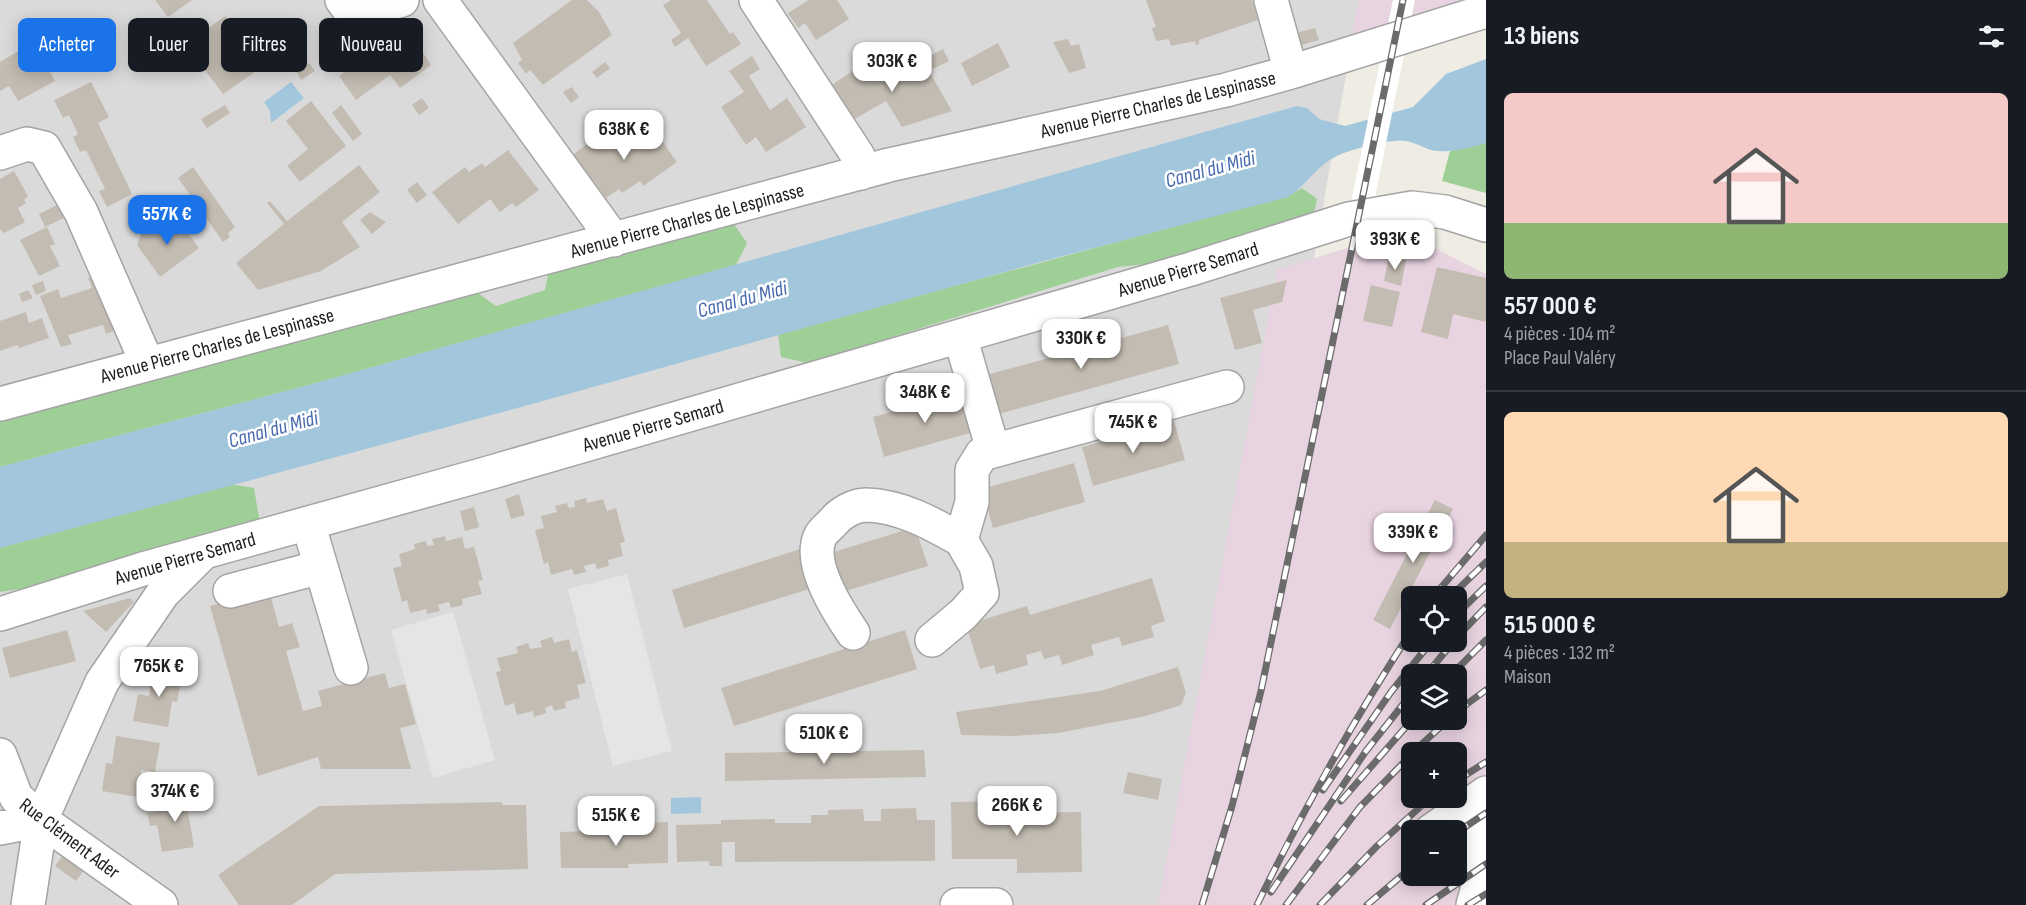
<!DOCTYPE html>
<html lang="fr">
<head>
<meta charset="utf-8">
<style>
  :root { --surface:#171b24; --page:#242831; --text:#f1f3f6; --muted:#9ea1a6; --line:#363941; --accent:#1a73e8 }
  body { margin:0; font-family:"Sofia Sans Condensed",sans-serif; background:var(--page); color:var(--text); height:100vh; display:flex; flex-direction:column; font-size:22px; white-space:nowrap }
  * { box-sizing:border-box; margin:0 }
  p { font-size:20px; color:var(--muted) }
  .icon { flex:none; width:33px; height:33px; fill:none; stroke:currentColor; stroke-width:2; stroke-linecap:round; stroke-linejoin:round }
  .map { position:relative; flex:1; overflow:hidden }
  .details { display:flex; flex-direction:column; background:var(--surface); width:540px }
  .details>* { flex:none }
  .guide { position:absolute; left:18px; top:18px; width:570px; height:54px; display:flex; gap:12px }
  .fabs { position:absolute; left:1401px; top:586px; display:grid; gap:12px }
  .fabs a { display:grid; place-items:center; width:66px; height:66px; border-radius:9px; background:var(--surface); box-shadow:0 3px 15px #0003; font-size:30px }
  .price { position:absolute; translate:-50% -51px; padding:0 14px; border-radius:12px; background:#fff; color:#222; font-size:20px; line-height:39px; filter:drop-shadow(0 2px 3px #0008) }
  .price::after { content:''; position:absolute; left:50%; top:36px; width:18px; height:14px; margin-left:-9px; background:inherit; clip-path:polygon(0 0,100% 0,50% 100%) }
  .price.current { background:var(--accent); color:#fff }
  ul { padding:0; list-style:none }
  li { display:grid; align-content:center; gap:12px; height:318px; padding:0 18px }
  li+li { border-top:2px solid var(--line) }
  li span { display:grid; place-items:center; height:186px; border-radius:9px; color:#555 }
  li>.icon { margin-inline-start:auto }
  span .icon { width:108px; height:108px; fill:#fffc; stroke-width:1 }
  li b { font-size:26px }
  h2 { display:flex; justify-content:space-between; align-items:center; height:72px; padding:0 18px; font-size:26px }
  .pill { padding:0 21px; border-radius:9px; background:var(--surface); box-shadow:0 3px 15px #0003; font-size:21px; line-height:54px }
  .pill.current { background:var(--accent); color:#fff }
  main { display:flex; flex:1; min-height:0 }
  .map>svg:first-child { display:block }
  .residential { fill:#dbdada }
  .industrial { fill:#e8d4e1; fill-rule:evenodd }
  .forest { fill:#9ecf96 }
  .parking { fill:#e5e5e5 }
  .water { fill:#a2c7dd }
  .pier { fill:#fff }
  .building { fill:#c3bcb2 }
  .lines { fill:none; stroke-linecap:round; stroke-linejoin:round }
  .minor-casing { stroke:#a4a4a4; stroke-width:36 }
  .minor { stroke:#fff; stroke-width:33 }
  .rail-casing { stroke:#6b6b6b; stroke-width:7 }
  .rail { stroke:#fff; stroke-width:4.5; stroke-dasharray:14; stroke-linecap:butt }
  .labels { text-anchor:middle; stroke-width:5; stroke-linejoin:round; paint-order:stroke }
  .street-label { font-size:20px; fill:#1d1d1d; stroke:#fff }
  .water-label { font-size:21px; font-style:italic; fill:#486bae; stroke:#fff }
</style>
</head>
<body>
<main>
<div class="map">
<svg width="1486" height="905" viewBox="0 0 1486 905">
  <rect width="100%" height="100%" fill="#eeece3"/>
  <path class="residential" d="M0 0H1359L1308 293 1167 905H0Z"/>
  <path class="industrial" d="M1359 0H1462L1351 38Z
    M1401 231 1486 274V905H1158L1277 270ZM1412 597H1456V642H1412ZM1412 675H1456V720H1412ZM1412 753H1456V798H1412ZM1412 831H1456V876H1412Z"/>
  <path class="forest" d="M1486 142V193L1442 181 1450 151Z
    M1302 188 1317 199 1312 223 1156 263 1118 267 808 363 781 357 778 334 1290 195Z
    M718 219 734 224 747 243 736 265 309 385 0 467V418L468 286 496 306 545 290 549 268Z
    M230 484 254 488 261 529 55 604 27 588 0 592V548Z"/>
  <path class="parking" d="M627 574 672 751 613 766 568 589Z
    M453 612 495 760 433 778 391 630Z"/>
  <path class="water" d="M1486 59V143C1468 148 1449 154 1431 150 1422 147 1414 142 1405 141 1389 139 1351 149 1337 156 1317 165 1306 186 1288 197L1044 261 536 403 0 548V467L309 385 1297 106 1307 108 1319 119 1345 126 1413 107 1446 74Z
    M291 82 304 98 271 123 270 111 264 102Z
    M701 797V813L671 814V798Z"/>
  <path class="pier" d="M1393 0H1415L1367 237 1343 240Z"/>
  <path class="building" d="M155 0H192L168 17Z
    M572 0H587L599 12 612 35 543 85 530 70 526 74 518 63 522 60 513 43Z
    M671 0H707L730 34 733 32 741 44 706 66 688 38 675 47 671 40 681 33 663 5Z
    M809 0H837L849 19 816 40 805 23 798 28 788 13Z
    M1146 0H1252L1258 20 1199 40V44L1196 45 1195 41 1171 46 1169 39 1156 41 1152 28 1156 27Z
    M225 16 237 33 233 35 246 53 250 50 262 67 223 94 186 45Z
    M406 27 431 65 400 88 390 75 356 100 339 76 355 64 358 67 375 55 391 43 388 40Z
    M1315 28 1319 40 1302 45 1296 33Z
    M46 31 60 56 46 64 55 81 18 101 9 86 0 91V62L32 43 31 39Z
    M1068 39 1071 46 1079 44 1086 68 1069 73 1053 42Z
    M998 43 1010 67 972 86 961 63Z
    M943 49 949 61 933 69 926 58Z
    M918 52 952 111 902 127 886 101 849 122 827 88 863 64 874 81Z
    M752 56 760 69 749 76 770 110 787 98 806 127 766 152 756 137 746 145 721 107 744 92 729 71Z
    M605 62 610 68 597 78 592 72Z
    M309 63 315 71 301 80 296 71Z
    M91 82 109 117 98 123 132 194 107 207 99 191 105 189 86 150 80 152 73 137 78 134 69 115 63 118 54 100Z
    M572 87 579 97 571 103 563 92Z
    M422 98 429 108 419 115 412 105Z
    M311 101 346 146 300 182 287 166 308 149 286 121Z
    M225 105 230 113 207 128 201 119Z
    M341 105 362 134 353 141 332 113Z
    M647 120 677 162 643 186 640 181 622 193 619 189 606 198 585 170 580 174 569 158 604 131 621 154 639 142 631 131Z
    M508 150 539 190 516 207 512 203 500 212 490 199 458 224 432 192 465 167 469 172 482 163 485 167Z
    M359 165 380 192 342 222 360 247 321 271 258 290 236 263 284 224 267 203 270 201 287 221Z
    M193 167 235 227 228 233 230 237 223 242 178 178Z
    M14 171 28 196 24 200 26 203 18 208 25 222 4 233 0 229V179Z
    M417 182 427 195 417 203 407 190Z
    M57 205 64 218 45 227 39 214Z
    M370 212 386 222 372 234 360 220Z
    M176 216 199 248 160 277 137 245 141 234 152 233Z
    M47 227 55 244 50 246 60 266 39 276 20 240Z
    M1389 256 1406 260 1401 286 1384 281Z
    M1437 267 1486 278V322L1453 314 1448 339 1421 332Z
    M94 276 114 331 106 334 103 325 68 335 72 344 61 347 40 296 58 289 61 298 92 288 88 278Z
    M1287 280 1282 302 1253 310 1262 343 1235 350 1220 298Z
    M43 281 46 291 36 295 32 285Z
    M1371 285 1400 292 1392 327 1363 321Z
    M28 290 33 298 22 302 19 294Z
    M26 312 29 323 42 318 49 338 19 348 17 345 0 351V321Z
    M1168 325 1179 364 995 415 983 376Z
    M966 392 977 431 884 457 873 417Z
    M1174 421 1185 460 1093 486 1082 447Z
    M1074 463 1085 502 993 528 982 489Z
    M519 494 525 515 511 519 505 499Z
    M586 498 587 503 603 499 607 511 616 508 625 542 620 543 623 556 608 560 609 566 597 569 595 563 584 566 586 572 574 575 572 569 551 575 548 562 544 564 535 530 544 528 541 516 557 512 555 506 567 503 569 508 575 507 574 501Z
    M1435 500 1453 509 1390 629 1373 620Z
    M474 507 479 527 465 531 460 511Z
    M915 527 928 566 836 594 824 555Z
    M445 536 446 541 462 537 465 549 474 547 483 580 478 581 482 594 462 599 463 605 451 608 449 602 438 605 440 611 427 614 426 609 410 613 407 600 402 602 393 568 402 566 399 554 415 549 414 544 426 541 427 546 434 545 432 539Z
    M810 546 822 585 684 628 672 590Z
    M1152 578 1165 621 1151 626 1154 637 1122 646 1119 637 1091 645 1094 655 1062 665 1059 655 1044 659 1041 651 1026 655 1028 665 996 674 994 665 980 669 966 625 1027 606 1030 615Z
    M269 590 279 627 292 623 300 647 286 651 303 711 322 706 318 691 385 673 389 688 405 684 416 724 400 728 411 769H321L318 757 258 776 210 606Z
    M130 598 134 602 106 632 83 611Z
    M67 630 76 661 10 678 2 648Z
    M905 630 917 669 734 726 721 688Z
    M552 637 554 643 569 639 572 652 577 650 586 683 577 685 580 698 565 702 566 708 554 711 552 705 545 708 546 713 534 717 533 711 517 715 514 703 505 706 496 672 501 671 497 658 518 653 516 647 528 643 530 649 542 647 540 641Z
    M154 666 183 671 177 702 172 701 168 727 133 721 138 694 149 696Z
    M1178 667 1186 693 1181 705 1146 716 1058 733 1013 736 961 735 956 712 1100 691Z
    M116 736 160 743 155 772 141 770 137 797 102 791 106 763 112 764Z
    M924 750 926 777 725 781V753Z
    M1128 772 1162 779 1158 800 1123 793Z
    M190 783 194 805 187 806 194 847 162 852 157 825 150 826 147 813 182 807 177 785Z
    M1016 801V813L1081 812 1082 872 1017 873V859H952L951 802Z
    M502 802V805H526L528 869 335 874 292 905H239L218 875 319 806Z
    M916 808 917 820H935V861L735 862V842H722V866H709V861L677 862 676 825 721 824V820L775 819V823H811V815H828V810L863 809 864 821H881V809Z
    M668 822V863L628 864 629 868H561L560 832 614 830V826H627V823Z
    M63 855 84 870 76 881 55 866Z"/>
  <g class="lines">
    <defs>
      <path id="minor" d="M342 0 352 14 402 0
        M440 0 614 240
        M756 0 858 156 861 173
        M1271 0 1291 72
        M0 153 27 144 44 148 81 212 147 363
        M960 336 993 450
        M0 404 889 165 1226 90 1291 72 1486 11
        M308 523 351 668
        M230 591 321 567
        M0 614 143 569 485 474 1191 269 1349 219 1412 208 1445 212 1486 225
        M853 633C838 611 806 562 821 535 824 530 830 526 834 521 841 513 854 505 866 505 901 506 931 523 961 540
        M932 640 963 614 982 593 976 566 961 540 972 502V470L982 454 1227 387
        M0 755 16 797 41 820 161 905
        M0 828 41 820
        M1431 831 1486 793
        M28 905 41 820 102 682 163 593 202 554
        M957 905H996
        M1473 905 1484 865 1479 840 1486 833"/>
    </defs>
    <use href="#minor" class="minor-casing"/>
    <use href="#minor" class="minor"/>
    <defs>
      <path id="rail" d="M1433 597 1486 535
        M1450 597 1486 562
        M1456 615 1486 586
        M1456 638 1486 607
        M1426 675 1453 642
        M1451 675 1486 640
        M1456 712 1486 690
        M1412 753 1448 720
        M1456 781 1486 762
        M1323 790 1391 692 1431 642
        M1341 801 1412 720
        M1456 833 1486 813
        M1271 892 1366 751 1412 693
        M1202 905 1232 806 1261 691 1403 0
        M1257 905C1303 810 1354 719 1412 630
        M1286 905 1360 807 1412 754
        M1320 905 1377 846 1430 798
        M1367 905 1412 867
        M1426 905 1486 864
        M1468 905 1486 894"/>
    </defs>
    <use href="#rail" class="rail-casing"/>
    <use href="#rail" class="rail"/>
  </g>
  <g class="labels">
    <g class="street-label">
      <text transform="translate(1158 104) rotate(-13)" y="7">Avenue Pierre Charles de Lespinasse</text>
      <text transform="translate(687 220) rotate(-15)" y="7">Avenue Pierre Charles de Lespinasse</text>
      <text transform="translate(1188 269) rotate(-17)" y="7">Avenue Pierre Semard</text>
      <text transform="translate(217 345) rotate(-15)" y="7">Avenue Pierre Charles de Lespinasse</text>
      <text transform="translate(653 425) rotate(-16)" y="7">Avenue Pierre Semard</text>
      <text transform="translate(185 558) rotate(-16)" y="7">Avenue Pierre Semard</text>
      <text transform="translate(70 838) rotate(37)" y="7">Rue Clément Ader</text>
    </g>
    <g class="water-label">
      <text transform="translate(1210 169) rotate(-15)" y="7">Canal du Midi</text>
      <text transform="translate(742 299) rotate(-15)" y="7">Canal du Midi</text>
      <text transform="translate(273 429) rotate(-15)" y="7">Canal du Midi</text>
    </g>
  </g>
</svg>
<div class="fabs">
<a><svg class="icon" aria-label="locate" viewBox="0 0 24 24"><circle cx="12" cy="12" r="6"/><path d="M12 2v4M12 18v4M2 12h4M18 12h4"/></svg></a>
<a><svg class="icon" aria-label="layers" viewBox="0 0 24 24"><path d="M12 4l9 5-9 5-9-5zM3 14l9 5 9-5"/></svg></a>
<a>+</a>
<a>−</a>
</div>
<b class="price" style="left:892px;top:93px">303K €</b>
<b class="price" style="left:624px;top:161px">638K €</b>
<b class="price current" style="left:167px;top:246px">557K €</b>
<b class="price" style="left:1395px;top:271px">393K €</b>
<b class="price" style="left:1081px;top:370px">330K €</b>
<b class="price" style="left:925px;top:424px">348K €</b>
<b class="price" style="left:1133px;top:454px">745K €</b>
<b class="price" style="left:1413px;top:564px">339K €</b>
<b class="price" style="left:159px;top:698px">765K €</b>
<b class="price" style="left:824px;top:765px">510K €</b>
<b class="price" style="left:175px;top:823px">374K €</b>
<b class="price" style="left:1017px;top:837px">266K €</b>
<b class="price" style="left:616px;top:847px">515K €</b>
<div class="guide">
<a class="pill current">Acheter</a>
<a class="pill">Louer</a>
<a class="pill">Filtres</a>
<a class="pill">Nouveau</a>
</div>
</div>
<section class="details">
<h2>13 biens<svg class="icon" aria-label="filters" viewBox="0 0 24 24"><path d="M4 7h16M4 17h16"/><circle cx="9" cy="7" r="2"/><circle cx="15" cy="17" r="2"/></svg></h2>
<ul>
<li><span style="background:linear-gradient(#f6c9c9 70%,#8fb573 0)"><svg class="icon" aria-label="home" viewBox="0 0 24 24"><path d="M3 11l9-7 9 7M6 9v11h12V9"/></svg></span><div><b>557 000 €</b><p>4 pièces · 104 m²</p><p>Place Paul Valéry</p></div></li>
<li><span style="background:linear-gradient(#ffd9b3 70%,#c2b280 0)"><svg class="icon" aria-label="home" viewBox="0 0 24 24"><path d="M3 11l9-7 9 7M6 9v11h12V9"/></svg></span><div><b>515 000 €</b><p>4 pièces · 132 m²</p><p>Maison</p></div></li>
</ul>
</section>
</main>
</body>
</html>
